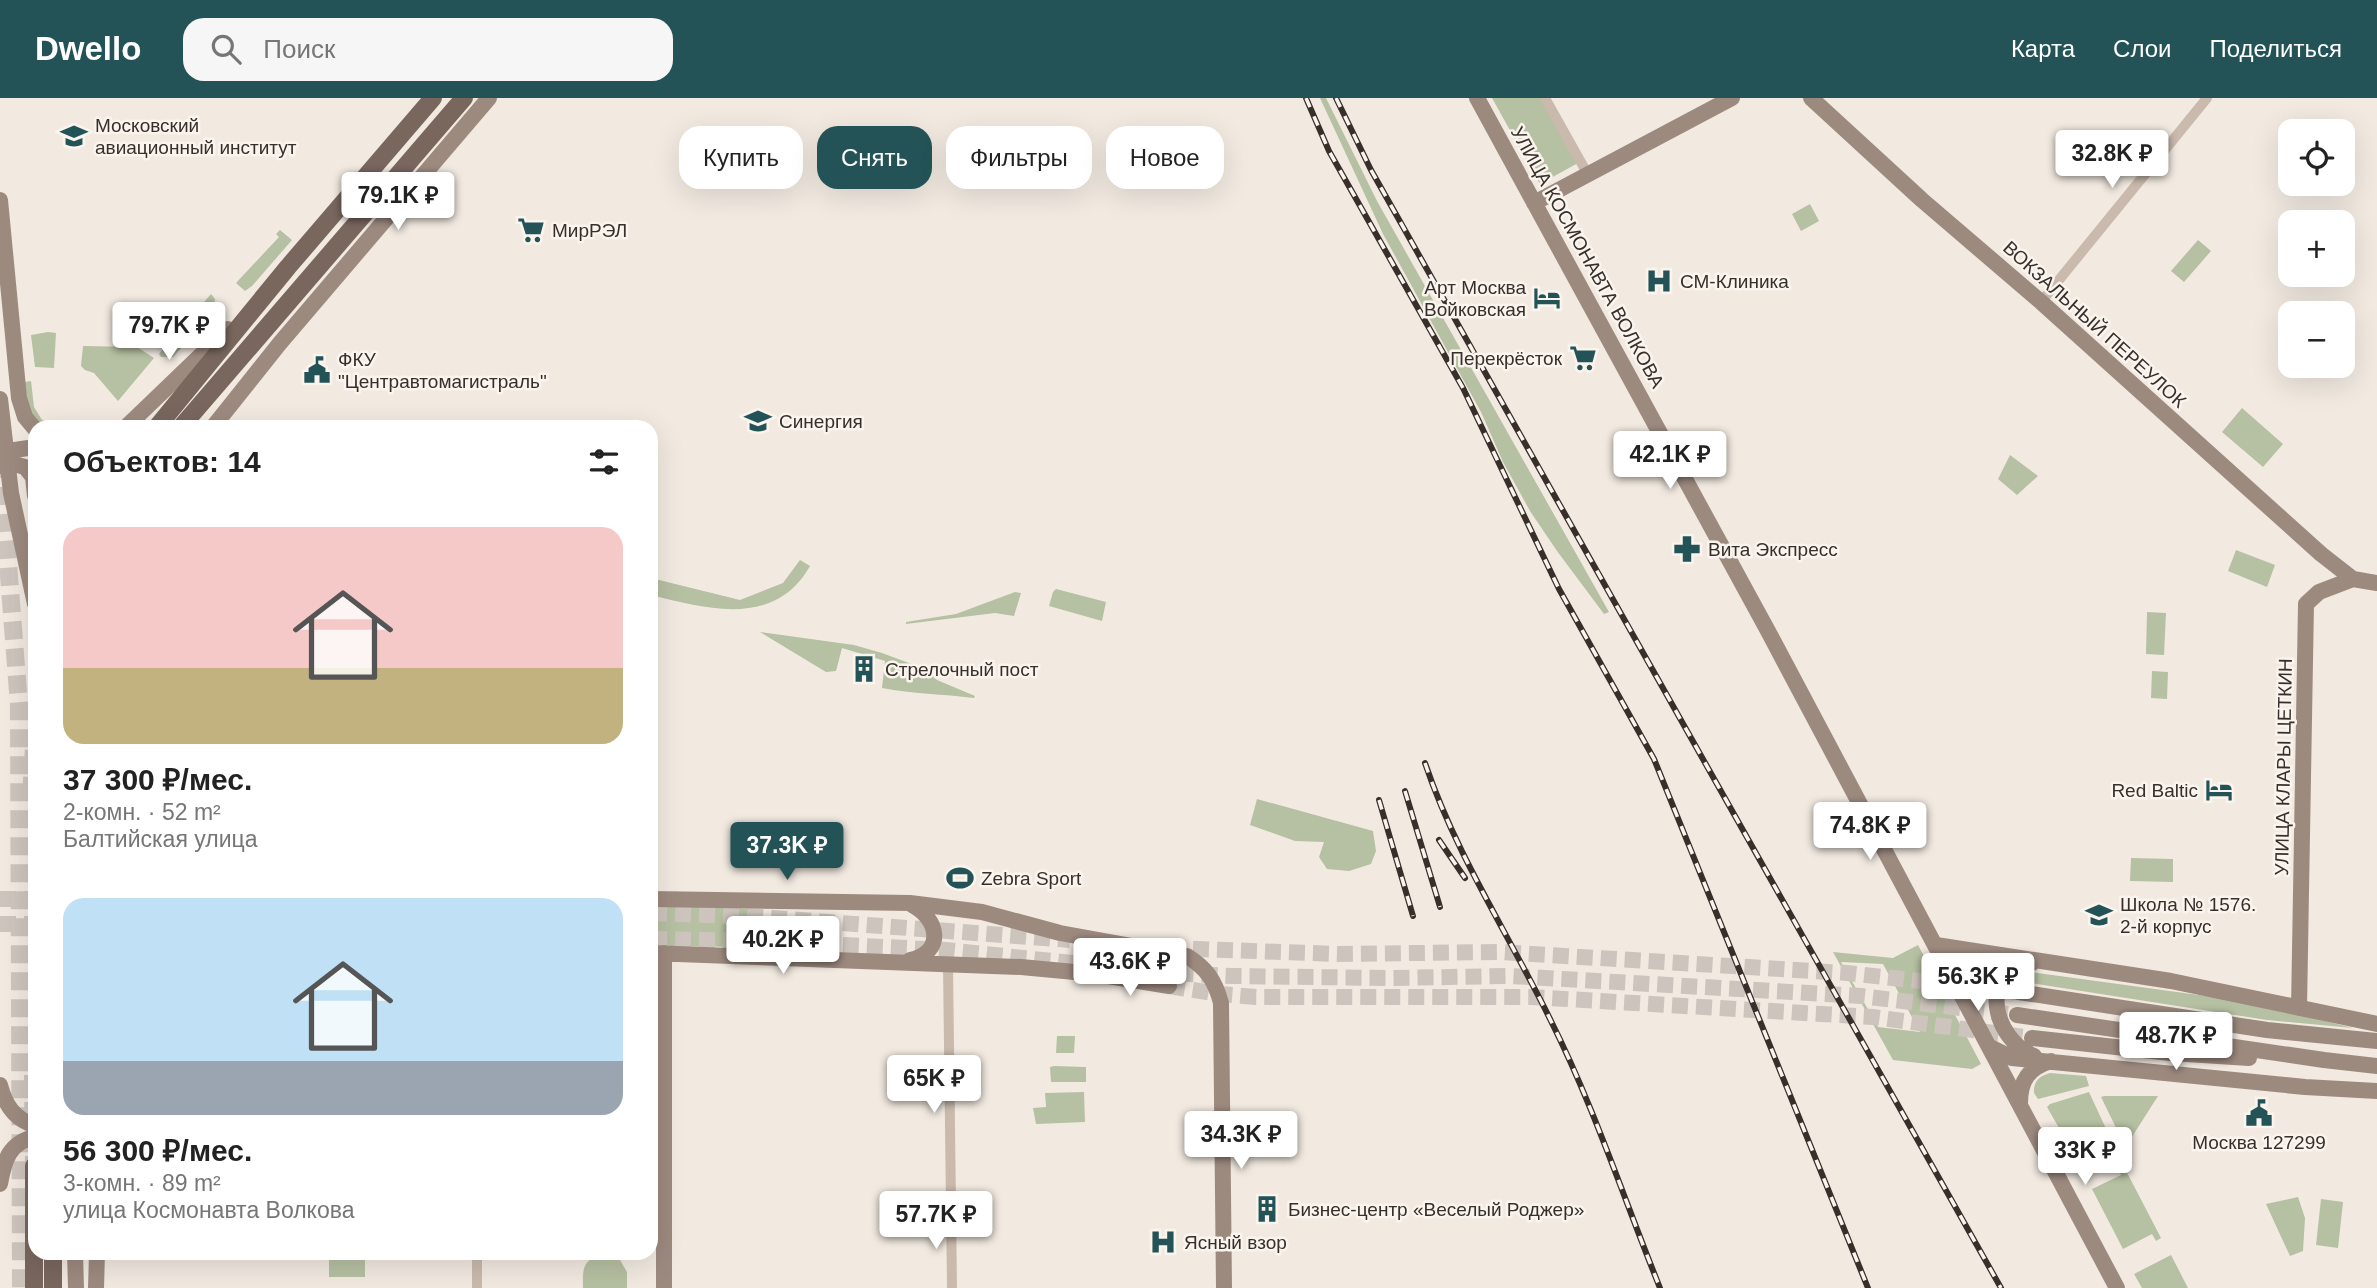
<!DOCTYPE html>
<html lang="ru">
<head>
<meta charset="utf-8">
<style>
  :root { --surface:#fff; --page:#f6f6f6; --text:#222; --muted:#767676; --accent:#245357 }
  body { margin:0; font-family:Arial,sans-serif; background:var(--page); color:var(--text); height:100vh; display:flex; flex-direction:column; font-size:26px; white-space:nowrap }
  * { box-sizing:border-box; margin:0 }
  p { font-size:23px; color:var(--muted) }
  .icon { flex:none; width:38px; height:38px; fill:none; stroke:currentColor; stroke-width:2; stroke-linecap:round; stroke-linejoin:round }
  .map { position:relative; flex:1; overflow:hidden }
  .side { position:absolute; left:28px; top:322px; width:630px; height:840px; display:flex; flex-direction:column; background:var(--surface); border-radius:21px; box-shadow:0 7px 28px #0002 }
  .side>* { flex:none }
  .hud { position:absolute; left:679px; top:28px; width:665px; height:63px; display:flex; gap:14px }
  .controls { position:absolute; left:2278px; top:21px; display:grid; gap:14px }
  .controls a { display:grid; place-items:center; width:77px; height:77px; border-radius:14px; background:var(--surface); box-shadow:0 7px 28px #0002; font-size:35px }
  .price { position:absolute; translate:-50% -60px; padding:0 16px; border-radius:7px; background:#fff; color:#222; font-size:23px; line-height:46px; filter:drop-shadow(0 2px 4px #0008) }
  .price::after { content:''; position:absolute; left:50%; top:42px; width:21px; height:16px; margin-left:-10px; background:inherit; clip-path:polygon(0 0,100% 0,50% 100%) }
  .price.active { background:var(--accent); color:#fff }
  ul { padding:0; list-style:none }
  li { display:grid; align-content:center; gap:14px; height:371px; padding:0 35px }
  li span { display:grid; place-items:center; height:217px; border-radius:21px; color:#555 }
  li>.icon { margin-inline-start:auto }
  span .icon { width:126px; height:126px; fill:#fffc; stroke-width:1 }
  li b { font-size:30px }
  h2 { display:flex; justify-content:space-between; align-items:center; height:84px; padding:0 35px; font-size:30px }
  .chip { padding:0 24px; border-radius:21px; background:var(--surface); box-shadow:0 7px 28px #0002; font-size:24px; line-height:63px }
  .chip.active { background:var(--accent); color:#fff }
  header { display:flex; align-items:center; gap:42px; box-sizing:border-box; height:98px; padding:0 35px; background:var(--accent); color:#fff }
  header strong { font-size:33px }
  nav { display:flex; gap:38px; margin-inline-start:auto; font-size:24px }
  .search { width:490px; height:63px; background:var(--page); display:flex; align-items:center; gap:18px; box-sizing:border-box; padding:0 24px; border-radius:21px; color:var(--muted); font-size:26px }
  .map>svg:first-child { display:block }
  .green { fill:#b6c0a2; fill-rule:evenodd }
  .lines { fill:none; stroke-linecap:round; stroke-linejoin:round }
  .secondary-tunnel { stroke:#cdc5bd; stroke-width:16; stroke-dasharray:16 8; stroke-linecap:butt }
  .primary-tunnel { stroke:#cdc5bd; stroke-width:18; stroke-dasharray:18 9; stroke-linecap:butt }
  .street { stroke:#c9baad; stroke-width:10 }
  .secondary { stroke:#9d8a7f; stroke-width:16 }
  .primary { stroke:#79675e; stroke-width:18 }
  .rail-casing { stroke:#382f2b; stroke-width:6 }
  .rail { stroke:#f9f4ed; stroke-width:3.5; stroke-dasharray:10; stroke-linecap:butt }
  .secondary-bridge { stroke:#9d8a7f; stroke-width:16 }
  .labels { text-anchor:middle; stroke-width:5; stroke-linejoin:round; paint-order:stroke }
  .poi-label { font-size:19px; fill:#382f2b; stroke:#f9f4ed; text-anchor:start }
  .street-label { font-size:19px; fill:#382f2b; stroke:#f9f4ed }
</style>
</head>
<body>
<header>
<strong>Dwello</strong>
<div class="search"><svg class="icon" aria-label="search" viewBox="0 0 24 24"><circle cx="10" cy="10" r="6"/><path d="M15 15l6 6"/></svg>Поиск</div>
<nav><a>Карта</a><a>Слои</a><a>Поделиться</a></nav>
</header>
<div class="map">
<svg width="2377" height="1190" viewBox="0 0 2377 1190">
  <rect width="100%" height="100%" fill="#f2eae1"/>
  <path class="green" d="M1320 0H1326L1377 103 1609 514 1604 516 1557 453 1530 413 1503 364 1481 314 1383 136Z
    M1492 0H1542L1578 65 1540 86Z
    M1810 106 1819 123 1801 133 1792 116Z
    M280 132 292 142 252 188 245 193 236 185 279 139 276 136Z
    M2198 142 2211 153 2184 184 2171 173Z
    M211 196 215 201 213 214 173 259H161L159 256Z
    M48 234 56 235 54 270 35 269 31 237Z
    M83 248 137 249 154 260 118 303 94 275 85 272 81 268Z
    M31 283 34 309 42 322 57 327H99L102 329H41L29 315 24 284Z
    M2242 310 2283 346 2263 369 2222 334Z
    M2010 357 2038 378 2017 397 1998 381Z
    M2236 452 2275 467 2267 489 2228 473Z
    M800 462 810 468C775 530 707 511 651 497V480L740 502 783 485Z
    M1056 491 1106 504 1102 523 1049 508 1053 494Z
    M1015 494 1021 495 1014 518 995 515 906 526V524L956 516Z
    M2147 514 2166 515 2164 557 2146 556Z
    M760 534 854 547 882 555 925 571 937 582 975 598 974 600C943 596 913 596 882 590L885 563 842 550 836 573 826 574Z
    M2152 573 2168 574 2167 601 2151 600Z
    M1257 701 1373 733 1376 753 1371 766 1349 773 1327 771 1319 759 1324 744 1295 743 1250 727Z
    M2131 760 2173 761V784L2130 783Z
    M651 805 753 811 752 849 651 848Z
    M1918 847 1981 966 1972 971 1893 962 1833 854 1893 860ZM1841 864 1883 866 1920 934 1878 929Z
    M2030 874 2243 903 2353 930 2267 922 2011 882 2018 877Z
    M1057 938H1075L1074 955H1056Z
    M1054 968 1086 969V984H1051L1050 969Z
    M2050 975 2086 978 2089 988 2038 1001 2034 995C2033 983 2040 978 2050 975Z
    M1084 994 1085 1024 1036 1026 1033 1010 1046 1009 1045 995Z
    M2089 994 2114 1048 2079 1065 2047 1009 2050 1006Z
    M2104 998H2158L2130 1042 2126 1043 2121 1040 2102 1001 2101 999Z
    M2122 1065 2161 1140 2156 1143 2152 1136 2123 1151 2092 1091 2121 1077 2117 1068Z
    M2298 1099 2305 1120 2303 1153 2290 1158 2266 1106Z
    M2321 1101 2343 1104 2338 1150 2316 1147Z
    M329 1155H365V1179H329Z
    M2171 1157 2188 1190H2142L2134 1176Z
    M592 1160 620 1162 627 1174V1190H583C583 1178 581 1168 592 1160Z"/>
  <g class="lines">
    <path class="secondary-tunnel" d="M0 801H35
      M651 815 760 819 1070 842
      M0 826H35
      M651 841 759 843 946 852 1169 875 1232 878 1388 880 1511 878 1861 898 2017 917
      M1169 850 1338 856 1499 854 1847 875 2019 894
      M1169 888 1219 896 1256 899H1532L1873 919 2032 940"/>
    <path class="primary-tunnel" d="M0 362 19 607 21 1190
      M31 697 35 634
      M33 977 34 1068"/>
    <path class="street" d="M1545 0 1587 75
      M2041 204 2207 0
      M948 866 952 1190
      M477 1190V1155"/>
    <path class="secondary" d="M1477 0 1768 533 2117 1190
      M1811 0 1922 102 2041 204 2321 456 2353 481
      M0 102 19 300 25 319 35 331
      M1534 105 1732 0
      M126 329 228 231
      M213 329 280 245 489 0
      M0 354 35 349
      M0 368 10 365 25 369 33 379 35 398
      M651 801 910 805 982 814 1060 835 1187 858C1206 870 1215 882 1221 905L1224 1190
      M1936 847 2171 883 2377 926
      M651 855 1021 869 1096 876 1169 888
      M910 862C945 854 939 821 912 807
      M2032 865C1976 874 1994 942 2034 958
      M2019 894 2267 932 2377 943
      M1961 895C1955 873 1973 860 1993 859
      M2299 910 2306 506 2319 494 2353 481 2377 485
      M2017 917 2324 962 2377 968
      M2032 940 2171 955 2249 960
      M1992 950 2012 960 2305 989 2377 993
      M0 987C5 1006 14 1022 35 1027
      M2020 1005C2020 982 2029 970 2051 963
      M0 1086C4 1063 9 1044 35 1039
      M75 1155 76 1190
      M96 1190 97 1155
      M664 1190V855"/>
    <path class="primary" d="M157 329 288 169 433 0
      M181 329 464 0
      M34 1068V1190
      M53 1155V1190"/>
    <defs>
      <path id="rail" d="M1306 0 1329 53 1463 290 1559 491 1654 661 1868 1190
        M1336 0 1371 72 2001 1190
        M1425 665C1456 757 1509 837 1551 923 1594 1009 1624 1101 1660 1190
        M1405 693 1440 809
        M1379 702 1413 818
        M1439 742 1465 780"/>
    </defs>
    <use href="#rail" class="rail-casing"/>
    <use href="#rail" class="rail"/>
    <path class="secondary-bridge" d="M0 301 11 395 35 506"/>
  </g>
  <defs>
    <symbol id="university-bare" viewBox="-9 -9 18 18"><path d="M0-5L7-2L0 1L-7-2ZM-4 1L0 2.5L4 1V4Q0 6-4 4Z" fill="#245357" stroke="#f9f4ed" stroke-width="2.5" paint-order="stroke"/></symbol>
    <symbol id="supermarket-bare" viewBox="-9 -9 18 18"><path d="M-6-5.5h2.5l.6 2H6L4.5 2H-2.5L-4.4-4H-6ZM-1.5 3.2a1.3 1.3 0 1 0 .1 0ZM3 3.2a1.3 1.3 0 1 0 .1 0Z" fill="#245357" stroke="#f9f4ed" stroke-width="2.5" paint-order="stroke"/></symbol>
    <symbol id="hospital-bare" viewBox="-9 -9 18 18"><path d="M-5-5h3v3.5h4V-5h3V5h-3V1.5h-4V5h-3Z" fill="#245357" stroke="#f9f4ed" stroke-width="2.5" paint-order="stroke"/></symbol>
    <symbol id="hotel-bare" viewBox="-9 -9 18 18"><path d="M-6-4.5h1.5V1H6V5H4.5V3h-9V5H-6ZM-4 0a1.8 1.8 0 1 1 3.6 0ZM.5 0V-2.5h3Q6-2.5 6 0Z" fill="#245357" stroke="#f9f4ed" stroke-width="2.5" paint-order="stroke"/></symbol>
    <symbol id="civic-bare" viewBox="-9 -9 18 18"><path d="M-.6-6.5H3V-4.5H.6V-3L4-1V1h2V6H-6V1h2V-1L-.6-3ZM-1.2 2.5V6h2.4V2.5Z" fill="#245357" stroke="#f9f4ed" stroke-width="2.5" paint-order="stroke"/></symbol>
    <symbol id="pharmacy-bare" viewBox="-9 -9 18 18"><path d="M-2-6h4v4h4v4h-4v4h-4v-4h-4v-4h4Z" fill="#245357" stroke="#f9f4ed" stroke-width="2.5" paint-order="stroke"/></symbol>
    <symbol id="building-bare" viewBox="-9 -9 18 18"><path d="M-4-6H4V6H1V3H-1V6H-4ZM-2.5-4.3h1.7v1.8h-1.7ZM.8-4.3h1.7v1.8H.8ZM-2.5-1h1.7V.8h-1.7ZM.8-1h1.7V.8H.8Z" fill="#245357" stroke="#f9f4ed" stroke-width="2.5" paint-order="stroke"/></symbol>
    <symbol id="stadium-bare" viewBox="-9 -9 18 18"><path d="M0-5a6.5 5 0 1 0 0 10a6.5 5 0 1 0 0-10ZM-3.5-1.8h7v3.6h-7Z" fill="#245357" stroke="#f9f4ed" stroke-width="2.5" paint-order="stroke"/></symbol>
    <symbol id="school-bare" viewBox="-9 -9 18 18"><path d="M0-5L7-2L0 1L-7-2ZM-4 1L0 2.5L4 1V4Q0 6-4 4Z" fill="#245357" stroke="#f9f4ed" stroke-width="2.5" paint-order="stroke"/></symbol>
  </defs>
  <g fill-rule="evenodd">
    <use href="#university-bare" x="55" y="19" width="38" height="38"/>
    <use href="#supermarket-bare" x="512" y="113" width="38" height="38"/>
    <use href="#hospital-bare" x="1640" y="164" width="38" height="38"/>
    <use href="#hotel-bare" x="1528" y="181" width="38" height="38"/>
    <use href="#supermarket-bare" x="1564" y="241" width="38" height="38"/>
    <use href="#civic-bare" x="298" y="253" width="38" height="38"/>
    <use href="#university-bare" x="739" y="304" width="38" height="38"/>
    <use href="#pharmacy-bare" x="1668" y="432" width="38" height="38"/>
    <use href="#building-bare" x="845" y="552" width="38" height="38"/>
    <use href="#hotel-bare" x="2200" y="673" width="38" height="38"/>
    <use href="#stadium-bare" x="941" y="761" width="38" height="38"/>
    <use href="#school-bare" x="2080" y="798" width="38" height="38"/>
    <use href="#civic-bare" x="2240" y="996" width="38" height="38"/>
    <use href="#building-bare" x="1248" y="1092" width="38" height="38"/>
    <use href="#hospital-bare" x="1144" y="1125" width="38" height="38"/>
  </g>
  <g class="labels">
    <g class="poi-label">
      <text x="95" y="34">Московский<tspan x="95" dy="22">авиационный институт</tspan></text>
      <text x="552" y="139">МирРЭЛ</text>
      <text x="1680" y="190">СМ-Клиника</text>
      <text x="1526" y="196" text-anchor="end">Арт Москва<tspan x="1526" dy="22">Войковская</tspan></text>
      <text x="1562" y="267" text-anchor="end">Перекрёсток</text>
      <text x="338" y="268">ФКУ<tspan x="338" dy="22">"Центравтомагистраль"</tspan></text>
      <text x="779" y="330">Синергия</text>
      <text x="1708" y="458">Вита Экспресс</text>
      <text x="885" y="578">Стрелочный пост</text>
      <text x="2198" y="699" text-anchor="end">Red Baltic</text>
      <text x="981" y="787">Zebra Sport</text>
      <text x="2120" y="813">Школа № 1576.<tspan x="2120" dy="22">2-й корпус</tspan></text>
      <text x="2259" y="1051" text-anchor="middle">Москва 127299</text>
      <text x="1288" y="1118">Бизнес-центр «Веселый Роджер»</text>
      <text x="1184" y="1151">Ясный взор</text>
    </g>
    <g class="street-label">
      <text transform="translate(1588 159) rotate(61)" y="7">УЛИЦА КОСМОНАВТА ВОЛКОВА</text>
      <text transform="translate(2095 226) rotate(42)" y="7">ВОКЗАЛЬНЫЙ ПЕРЕУЛОК</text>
      <text transform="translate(2283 669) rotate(-89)" y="7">УЛИЦА КЛАРЫ ЦЕТКИН</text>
    </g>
  </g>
</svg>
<div class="controls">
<a><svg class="icon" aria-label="locate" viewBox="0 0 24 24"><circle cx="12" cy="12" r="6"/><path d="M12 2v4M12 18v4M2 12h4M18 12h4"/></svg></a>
<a>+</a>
<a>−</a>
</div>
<b class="price" style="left:2112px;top:92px">32.8K ₽</b>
<b class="price" style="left:398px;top:134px">79.1K ₽</b>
<b class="price" style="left:169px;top:264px">79.7K ₽</b>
<b class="price" style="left:1670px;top:393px">42.1K ₽</b>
<b class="price" style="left:1870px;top:764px">74.8K ₽</b>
<b class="price active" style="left:787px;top:784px">37.3K ₽</b>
<b class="price" style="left:783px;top:878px">40.2K ₽</b>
<b class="price" style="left:1130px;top:900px">43.6K ₽</b>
<b class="price" style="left:1978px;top:915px">56.3K ₽</b>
<b class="price" style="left:2176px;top:974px">48.7K ₽</b>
<b class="price" style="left:934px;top:1017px">65K ₽</b>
<b class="price" style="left:1241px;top:1073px">34.3K ₽</b>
<b class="price" style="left:2085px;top:1089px">33K ₽</b>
<b class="price" style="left:936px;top:1153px">57.7K ₽</b>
<div class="hud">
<a class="chip">Купить</a>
<a class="chip active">Снять</a>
<a class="chip">Фильтры</a>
<a class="chip">Новое</a>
</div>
<section class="side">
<h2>Объектов: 14<svg class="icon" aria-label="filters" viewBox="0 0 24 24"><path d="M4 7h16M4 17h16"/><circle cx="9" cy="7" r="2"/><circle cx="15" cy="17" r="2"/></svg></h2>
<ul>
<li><span style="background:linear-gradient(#f6c9c9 65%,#c2b280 0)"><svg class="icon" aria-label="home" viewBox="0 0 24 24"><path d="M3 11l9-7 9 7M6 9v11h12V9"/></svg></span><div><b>37 300 ₽/мес.</b><p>2-комн. · 52 m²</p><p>Балтийская улица</p></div></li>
<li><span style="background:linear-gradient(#bfe0f5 75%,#9aa5b1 0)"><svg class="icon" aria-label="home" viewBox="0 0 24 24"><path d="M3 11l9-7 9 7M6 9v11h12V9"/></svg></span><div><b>56 300 ₽/мес.</b><p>3-комн. · 89 m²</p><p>улица Космонавта Волкова</p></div></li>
</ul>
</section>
</div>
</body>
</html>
